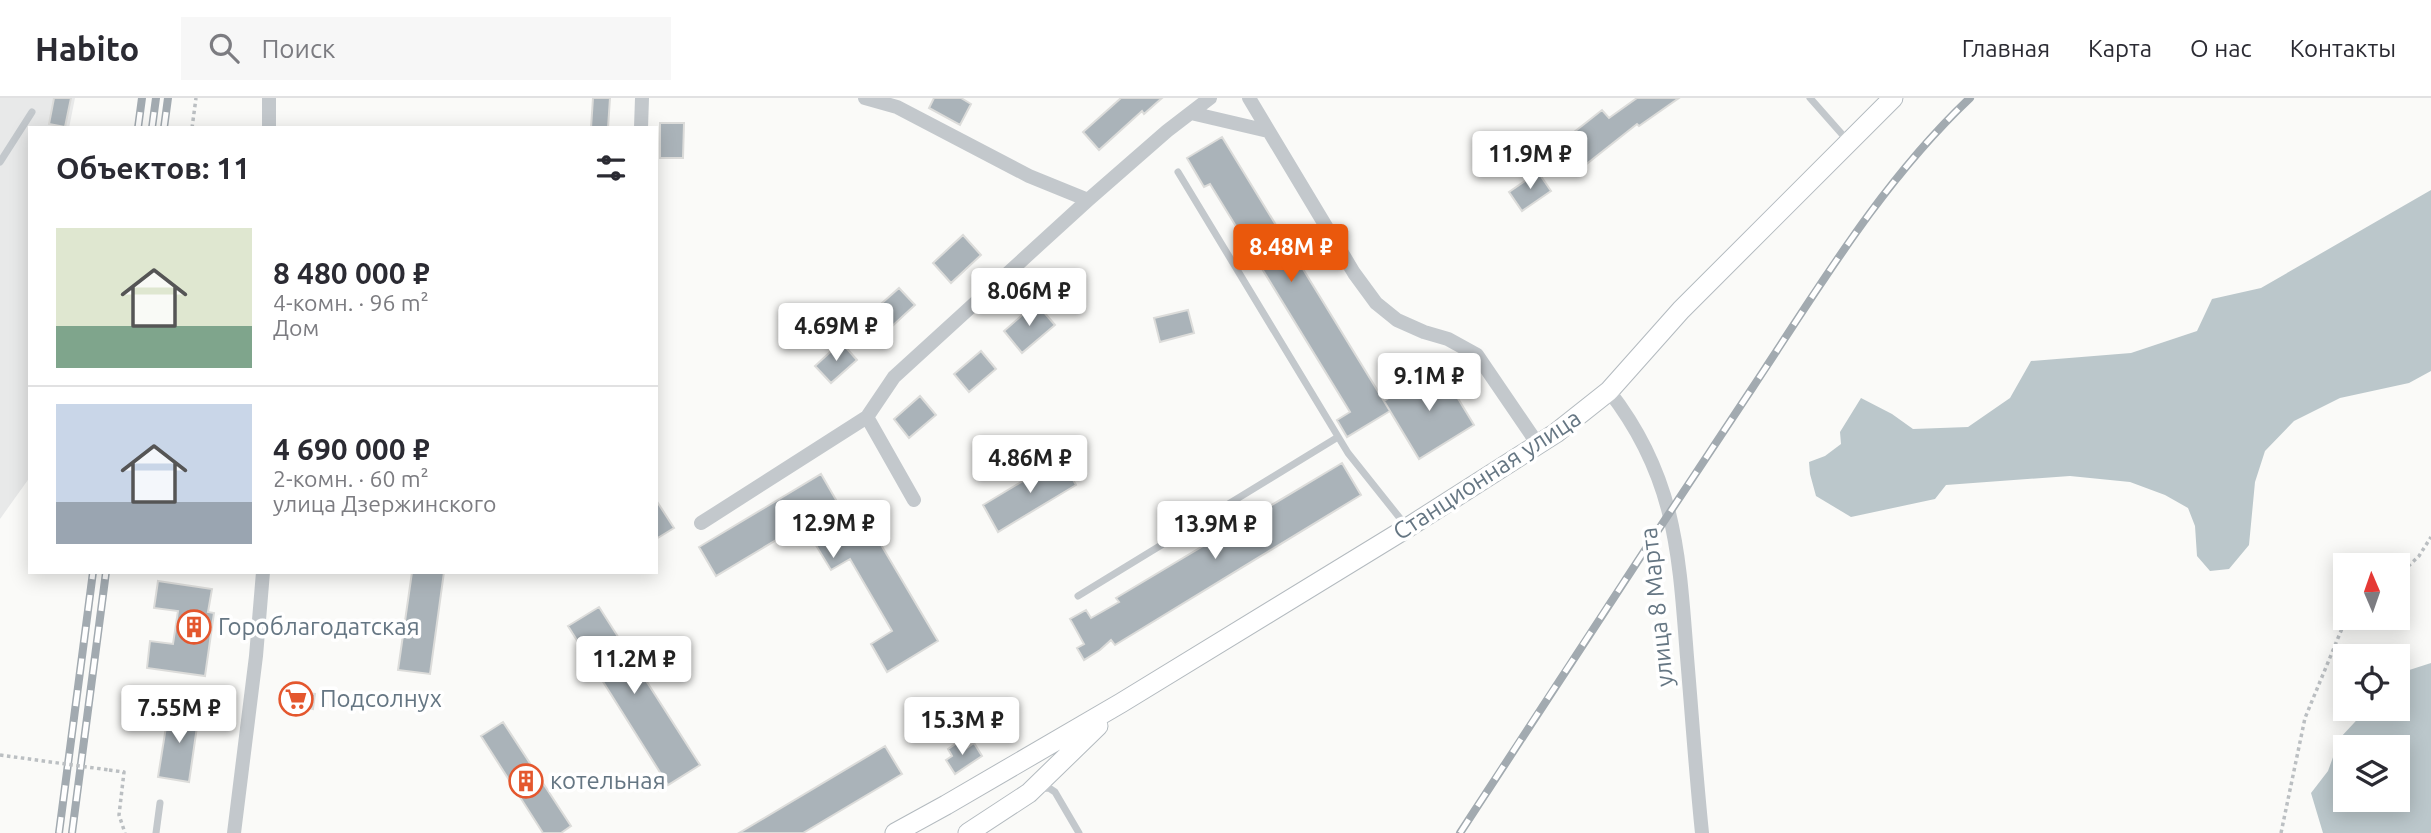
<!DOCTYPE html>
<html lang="ru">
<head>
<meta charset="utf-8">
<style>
  :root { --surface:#fff; --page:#f7f7f7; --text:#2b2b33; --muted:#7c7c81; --line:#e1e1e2; --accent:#ea580c }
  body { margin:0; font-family:Ubuntu,sans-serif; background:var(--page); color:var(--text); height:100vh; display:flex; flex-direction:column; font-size:26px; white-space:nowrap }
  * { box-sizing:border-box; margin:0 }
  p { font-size:23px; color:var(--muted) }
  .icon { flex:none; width:38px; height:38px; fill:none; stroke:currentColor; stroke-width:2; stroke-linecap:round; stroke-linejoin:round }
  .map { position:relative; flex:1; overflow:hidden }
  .details { position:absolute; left:28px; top:28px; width:630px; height:448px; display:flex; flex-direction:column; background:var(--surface); border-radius:0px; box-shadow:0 4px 18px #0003 }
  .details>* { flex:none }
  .needle { width:46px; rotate:358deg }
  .buttons { position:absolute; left:2333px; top:455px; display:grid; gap:14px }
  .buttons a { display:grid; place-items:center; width:77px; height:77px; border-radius:0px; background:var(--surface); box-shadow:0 4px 18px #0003; font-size:35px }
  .price { position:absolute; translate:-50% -60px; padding:0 16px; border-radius:7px; background:#fff; color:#222; font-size:23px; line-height:46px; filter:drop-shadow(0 2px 4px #0008) }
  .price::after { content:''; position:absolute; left:50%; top:42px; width:21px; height:16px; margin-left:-10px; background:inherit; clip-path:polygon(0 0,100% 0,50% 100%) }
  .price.active { background:var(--accent); color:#fff }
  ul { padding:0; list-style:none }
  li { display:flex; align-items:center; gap:21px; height:175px; padding:0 28px }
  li+li { border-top:2px solid var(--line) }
  li span { display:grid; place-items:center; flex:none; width:196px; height:140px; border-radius:0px; color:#555 }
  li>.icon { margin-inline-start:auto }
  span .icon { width:84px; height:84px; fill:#fffc; stroke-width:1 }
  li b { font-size:30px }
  h2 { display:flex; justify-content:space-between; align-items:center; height:84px; padding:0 28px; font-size:30px }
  header { display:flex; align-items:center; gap:42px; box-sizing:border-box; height:98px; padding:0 35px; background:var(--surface); border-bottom:2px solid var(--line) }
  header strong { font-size:33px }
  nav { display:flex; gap:38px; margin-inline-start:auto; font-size:24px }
  .search { width:490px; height:63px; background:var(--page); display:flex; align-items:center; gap:18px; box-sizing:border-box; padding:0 24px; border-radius:0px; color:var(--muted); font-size:26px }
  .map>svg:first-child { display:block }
  .built { fill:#e8e9e9 }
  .water { fill:#bbc7cb; fill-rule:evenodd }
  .building { fill:#aab3b9; stroke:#dcdcda; stroke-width:2 }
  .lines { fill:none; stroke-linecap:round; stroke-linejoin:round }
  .secondary-casing { stroke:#b3babf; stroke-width:21 }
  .path { stroke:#bbbfc2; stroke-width:3.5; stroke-dasharray:3.5 3.5; stroke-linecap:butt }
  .lane { stroke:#c3c8cc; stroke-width:7 }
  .street { stroke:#c3c8cc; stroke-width:14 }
  .secondary { stroke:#fff; stroke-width:19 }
  .rail-casing { stroke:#a2aab0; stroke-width:8 }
  .rail { stroke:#fff; stroke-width:5; stroke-dasharray:16; stroke-linecap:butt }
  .path-bridge { stroke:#bbbfc2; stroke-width:3.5; stroke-dasharray:3.5 3.5; stroke-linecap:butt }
  .labels { text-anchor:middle; stroke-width:7; stroke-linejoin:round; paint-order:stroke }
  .street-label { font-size:24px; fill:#657683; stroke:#fff }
  .poi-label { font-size:24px; fill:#657683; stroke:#fff; text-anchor:start }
</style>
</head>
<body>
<header>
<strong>Habito</strong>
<div class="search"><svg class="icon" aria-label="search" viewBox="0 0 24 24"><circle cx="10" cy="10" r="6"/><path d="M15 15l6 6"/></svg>Поиск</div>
<nav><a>Главная</a><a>Карта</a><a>О нас</a><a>Контакты</a></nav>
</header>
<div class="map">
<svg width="2431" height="735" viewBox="0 0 2431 735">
  <rect width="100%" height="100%" fill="#fafaf8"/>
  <path class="built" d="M0 0H75L69 30H30V379L0 421Z"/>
  <path class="water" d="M2431 92V273L2409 285 2340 300 2294 323 2265 353 2255 384 2249 447 2229 471 2210 473 2197 458 2195 428 2188 410 2165 397 2130 384 2070 378 1946 387 1935 401 1851 419 1816 398 1810 376 1809 364 1825 358 1841 346 1840 334 1861 300 1892 316 1913 331 1968 329 2010 300 2031 263 2131 255 2197 233 2212 201 2261 190Z
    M2431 565V735H2323L2311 695 2328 673 2340 640 2367 611H2398V579L2403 574ZM2345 649H2398V702H2345Z"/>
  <path class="building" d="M54 0H71L65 29 49 26Z
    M593 0H610L608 30H591Z
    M934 0H961L971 6 960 27 929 10Z
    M1121 0H1162L1144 16 1142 13 1099 52 1083 34Z
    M1637 0H1679L1639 28 1637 26 1584 68 1564 42 1602 12 1609 20Z
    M660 25H684L683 60H660Z
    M1222 39 1390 313 1347 339 1337 322 1350 314 1210 86 1204 89 1187 60Z
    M1538 74 1551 93 1522 113 1509 94Z
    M963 137 981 157 951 185 933 165Z
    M899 190 915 207 889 231 873 213Z
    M1036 205 1055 227 1022 255 1004 233Z
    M1188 212 1194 235 1160 244 1154 220Z
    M841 244 857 262 831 285 815 268Z
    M981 253 996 271 969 294 954 276Z
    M1439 269 1474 327 1419 361 1384 303Z
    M920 298 936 317 909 340 894 321Z
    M1061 360 1076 387 998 434 983 407Z
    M1342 365 1361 397 1115 547 1111 542 1100 552 1084 562 1077 550 1084 546 1070 521 1086 512 1091 520 1119 504 1116 500Z
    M821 376 850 426 864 418 938 543 887 574 871 546 892 533 850 461 831 472 803 426 716 478 699 449Z
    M656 402 674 430 656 441Z
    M412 474H444L430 576 398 572Z
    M158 483 212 491 208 514 214 515 205 578 147 570 150 543 173 546 178 513 154 510Z
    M599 509 700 667 668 687 568 528Z
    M289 587 307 589 306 595 315 596 313 611 305 609 304 616 286 614Z
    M169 610 199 615 189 684 158 679Z
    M503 624 571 728 561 735H543L481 638Z
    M960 643 965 651 974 645 982 658 955 676 946 662 952 658 948 651Z
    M885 648 902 676 803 735H739Z"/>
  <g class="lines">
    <defs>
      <path id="secondary" d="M895 735 946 707 1121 605 1407 430 1556 335 1609 293 1681 212 1893 0
        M968 735 1029 695 1098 628"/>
    </defs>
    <use href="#secondary" class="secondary-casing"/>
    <path class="path" d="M192 30 196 0
      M2398 478 2419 458 2431 439
      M109 672 124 674 119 717 125 735
      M2281 735 2305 620 2343 528 2352 520"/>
    <path class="lane" d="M1810 0 1848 43
      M0 64 32 14
      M1178 74 1348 355 1407 429
      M1078 498 1338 339
      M1039 691 1049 690 1055 694 1079 735
      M156 735 160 705"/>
    <path class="street" d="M269 0V30
      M865 0 897 9 1029 78 1088 102
      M1249 0 1354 175 1376 205 1397 222 1424 234 1448 241 1477 257 1539 348
      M1191 15 1268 33
      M641 30 642 0
      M1609 293C1676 379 1679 456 1687 559 1692 618 1696 677 1702 735
      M867 319 914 402
      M701 425 867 319 894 279 1088 102 1167 33 1210 0
      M234 735 256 558 263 474"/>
    <use href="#secondary" class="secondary"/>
    <defs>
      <path id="rail" d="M138 30 142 0
        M152 30 156 0
        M164 30 168 0
        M59 735 93 474
        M72 735 106 474
        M1460 735C1556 587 1653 439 1751 292 1818 191 1881 84 1970 0"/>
    </defs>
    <use href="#rail" class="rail-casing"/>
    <use href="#rail" class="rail"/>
    <path class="path-bridge" d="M0 657 109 672"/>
  </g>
  <defs>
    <symbol id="building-ring" viewBox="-11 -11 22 22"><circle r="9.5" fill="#fff" stroke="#e4572e" stroke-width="1.5"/><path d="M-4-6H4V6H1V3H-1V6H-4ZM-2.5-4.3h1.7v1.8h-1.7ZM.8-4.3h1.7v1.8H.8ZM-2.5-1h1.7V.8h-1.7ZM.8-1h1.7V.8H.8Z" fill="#e4572e"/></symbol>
    <symbol id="supermarket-ring" viewBox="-11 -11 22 22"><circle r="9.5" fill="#fff" stroke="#e4572e" stroke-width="1.5"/><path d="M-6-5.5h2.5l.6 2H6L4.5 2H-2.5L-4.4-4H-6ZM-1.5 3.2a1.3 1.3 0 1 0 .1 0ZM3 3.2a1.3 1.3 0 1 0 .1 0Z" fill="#e4572e"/></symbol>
  </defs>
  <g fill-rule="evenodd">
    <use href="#building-ring" x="175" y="510" width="38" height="38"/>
    <use href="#supermarket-ring" x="277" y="582" width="38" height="38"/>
    <use href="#building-ring" x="507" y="664" width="38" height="38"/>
  </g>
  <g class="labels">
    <g class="street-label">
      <text transform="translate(1487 377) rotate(-33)" y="8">Станционная улица</text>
      <text transform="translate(1657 509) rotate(-96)" y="8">улица 8 Марта</text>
    </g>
    <g class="poi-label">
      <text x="218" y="537">Гороблагодатская</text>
      <text x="320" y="609">Подсолнух</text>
      <text x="550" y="691">котельная</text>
    </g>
  </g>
</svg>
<div class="buttons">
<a><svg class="needle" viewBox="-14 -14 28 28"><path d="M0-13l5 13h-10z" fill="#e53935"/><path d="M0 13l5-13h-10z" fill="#7c7c81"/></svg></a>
<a><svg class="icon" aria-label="locate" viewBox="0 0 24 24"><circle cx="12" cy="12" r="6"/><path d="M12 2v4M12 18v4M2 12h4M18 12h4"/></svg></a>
<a><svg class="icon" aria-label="layers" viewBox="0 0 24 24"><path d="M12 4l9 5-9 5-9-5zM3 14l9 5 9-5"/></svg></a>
</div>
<b class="price" style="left:1530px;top:93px">11.9M ₽</b>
<b class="price active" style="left:1291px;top:186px">8.48M ₽</b>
<b class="price" style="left:1029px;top:230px">8.06M ₽</b>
<b class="price" style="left:836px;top:265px">4.69M ₽</b>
<b class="price" style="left:1429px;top:315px">9.1M ₽</b>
<b class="price" style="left:1030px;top:397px">4.86M ₽</b>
<b class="price" style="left:833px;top:462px">12.9M ₽</b>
<b class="price" style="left:1215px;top:463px">13.9M ₽</b>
<b class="price" style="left:634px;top:598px">11.2M ₽</b>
<b class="price" style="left:179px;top:647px">7.55M ₽</b>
<b class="price" style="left:962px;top:659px">15.3M ₽</b>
<section class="details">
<h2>Объектов: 11<svg class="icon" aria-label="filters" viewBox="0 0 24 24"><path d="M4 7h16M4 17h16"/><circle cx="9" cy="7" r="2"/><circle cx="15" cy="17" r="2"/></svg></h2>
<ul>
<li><span style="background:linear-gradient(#dfe7d0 70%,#7fa58c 0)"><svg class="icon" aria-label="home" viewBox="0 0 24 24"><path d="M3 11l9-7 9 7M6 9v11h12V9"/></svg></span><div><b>8 480 000 ₽</b><p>4-комн. · 96 m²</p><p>Дом</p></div></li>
<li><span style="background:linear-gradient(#c9d6e8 70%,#9aa5b1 0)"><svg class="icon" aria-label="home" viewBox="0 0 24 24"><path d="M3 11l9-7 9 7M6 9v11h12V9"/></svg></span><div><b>4 690 000 ₽</b><p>2-комн. · 60 m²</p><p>улица Дзержинского</p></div></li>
</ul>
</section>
</div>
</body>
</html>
